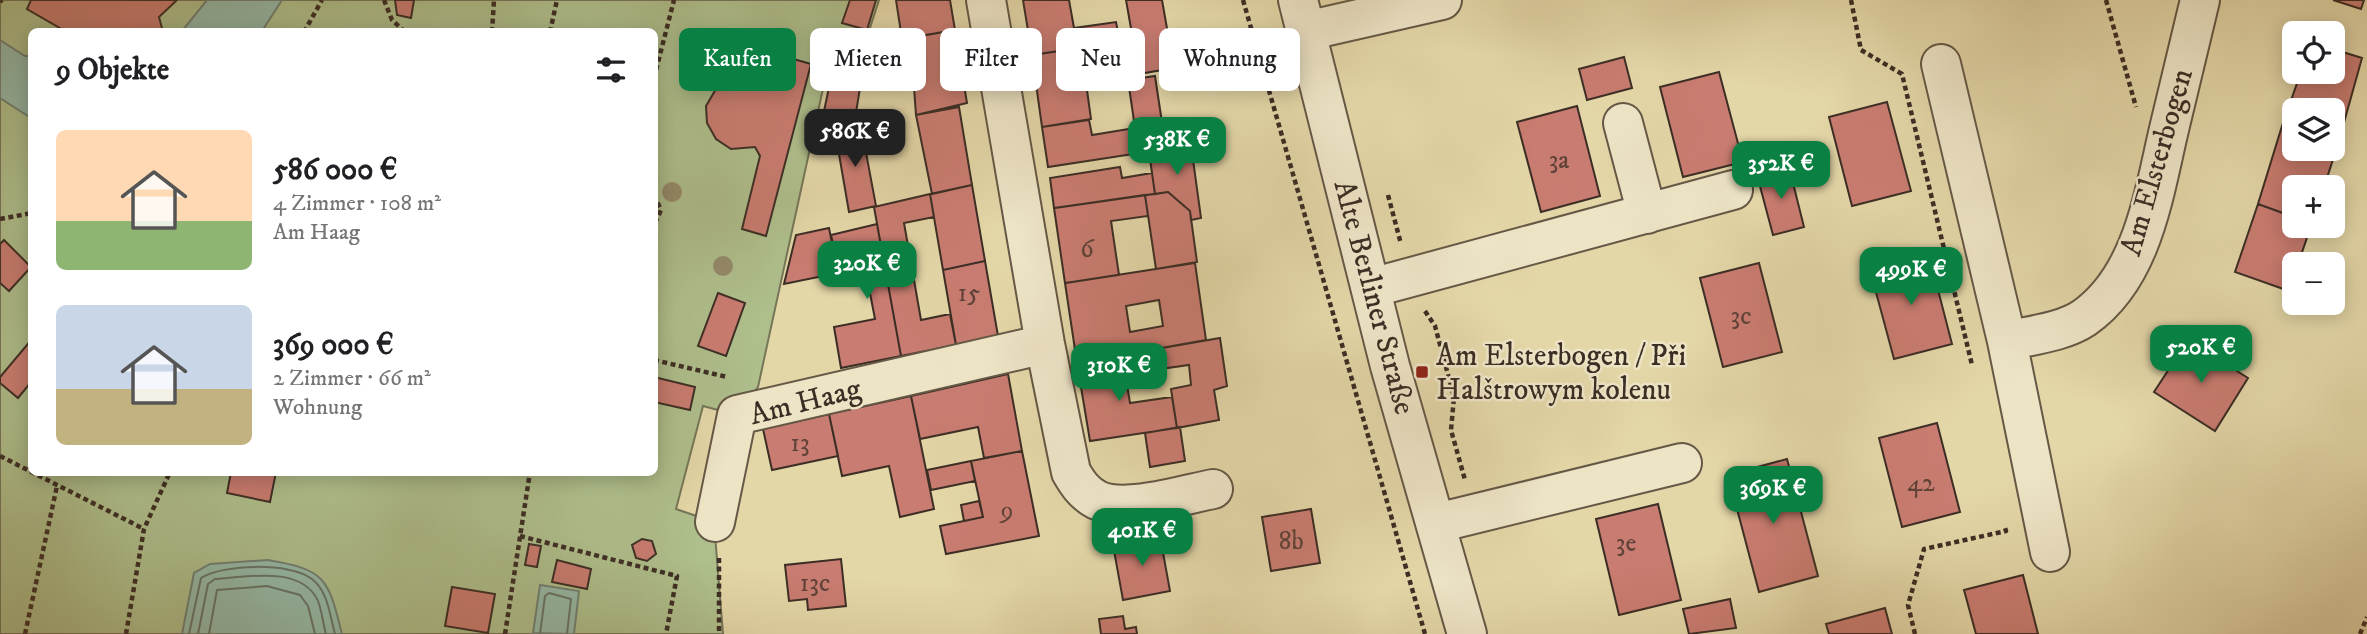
<!DOCTYPE html>
<html lang="de">
<head>
<meta charset="utf-8">
<style>
  :root { --surface:#fff; --page:#f2f2f2; --text:#202124; --muted:#757577; --accent:#0b8043 }
  body { margin:0; font-family:"IM FELL DW Pica",serif; background:var(--page); color:var(--text); height:100vh; display:flex; flex-direction:column; font-size:26px; white-space:nowrap }
  * { box-sizing:border-box; margin:0 }
  p { font-size:23px; color:var(--muted) }
  .icon { flex:none; width:38px; height:38px; fill:none; stroke:currentColor; stroke-width:2; stroke-linecap:round; stroke-linejoin:round }
  .map { position:relative; flex:1; overflow:hidden }
  .panel { position:absolute; left:28px; top:28px; width:630px; height:448px; display:flex; flex-direction:column; background:var(--surface); border-radius:10px; box-shadow:0 4px 18px #0003 }
  .panel>* { flex:none }
  .hud { position:absolute; left:679px; top:28px; width:665px; height:63px; display:flex; gap:14px }
  .buttons { position:absolute; left:2282px; top:21px; display:grid; gap:14px }
  .buttons a { display:grid; place-items:center; width:63px; height:63px; border-radius:10px; background:var(--surface); box-shadow:0 4px 18px #0003; font-size:35px }
  .price { position:absolute; translate:-50% -60px; padding:0 16px; border-radius:14px; background:var(--accent); color:#fff; font-size:23px; line-height:46px; filter:drop-shadow(0 2px 4px #0008) }
  .price::after { content:''; position:absolute; left:50%; top:42px; width:21px; height:16px; margin-left:-10px; background:inherit; clip-path:polygon(0 0,100% 0,50% 100%) }
  .price.on { background:#222; color:#fff }
  ul { padding:0; list-style:none }
  li { display:flex; align-items:center; gap:21px; height:175px; padding:0 28px }
  li span { display:grid; place-items:center; flex:none; width:196px; height:140px; border-radius:10px; color:#555 }
  li>.icon { margin-inline-start:auto }
  span .icon { width:84px; height:84px; fill:#fffc; stroke-width:1 }
  li b { font-size:30px }
  h2 { display:flex; justify-content:space-between; align-items:center; height:84px; padding:0 28px; font-size:30px }
  .pill { padding:0 24px; border-radius:10px; background:var(--surface); box-shadow:0 4px 18px #0003; font-size:24px; line-height:63px }
  .pill.on { background:var(--accent); color:#fff }
  .map>svg:first-child { display:block }
  .green { fill:#aebf8c; stroke:#757658; stroke-width:2; fill-rule:evenodd }
  .water { fill:#95b9a7; stroke:#718173; stroke-width:2 }
  .lines { fill:none; stroke-linecap:round; stroke-linejoin:round }
  .shore { stroke:#687466; stroke-width:2 }
  .building { fill:#c97c71; stroke:#3c2e25; stroke-width:2; fill-rule:evenodd }
  .minor-casing { stroke:#665846; stroke-width:42 }
  .path { stroke:#3c2e25; stroke-width:4.5; stroke-dasharray:5 3.5; stroke-linecap:butt }
  .minor { stroke:#ede4c6; stroke-width:38 }
  .tree { fill:#948a6b }
  .poi-dot { fill:#8f2418; stroke:#ede4c6; stroke-width:2.5 }
  .labels { text-anchor:middle; stroke-width:5; stroke-linejoin:round; paint-order:stroke }
  .number-label { font-size:26px; fill:#5f4238 }
  .street-label { font-size:30px; fill:#3c2e25; stroke:#ede4c6 }
  .poi-label { font-size:30px; fill:#3c2e25; stroke:#ede4c6; text-anchor:start }
</style>
</head>
<body>
<div class="map">
<svg width="2367" height="634" viewBox="0 0 2367 634">
  <rect width="100%" height="100%" fill="#e3d6a7"/>
  <filter id="stains"><feTurbulence type="fractalNoise" baseFrequency=".00286" numOctaves="4"/><feColorMatrix values="0 0 0 0 .2 0 0 0 0 .09 0 0 0 0 .02 0 0 0 .5 -.17"/></filter>
  <radialGradient id="worn" r=".72"><stop offset=".6" stop-color="#630" stop-opacity="0"/><stop offset="1" stop-color="#630" stop-opacity=".3"/></radialGradient>
  <path class="green" d="M0 0H879L869 31 831 52 758 387 737 415 703 406 676 509 714 522 723 634H0ZM32 32H654V472H32Z"/>
  <path class="water" d="M207 0H282L262 31H182Z
    M0 40 25 56H31V118L0 98Z
    M268 560C327 570 328 579 342 634H182L194 573 210 564Z
    M540 585 579 591 574 634 533 633Z"/>
  <g class="lines">
    <path class="shore" d="M189 634 201 578C223 564 290 562 312 579 328 591 330 616 335 634
      M198 634 208 584 215 579C246 577 302 565 318 601 322 611 323 624 326 634
      M209 634 217 590 267 586 300 595 308 606 315 634
      M540 634 545 596 549 593 571 599 567 634"/>
  </g>
  <path class="building" d="M31 0H177L159 17 163 32 65 31 27 9Z
    M395 0H414L411 18 397 15Z
    M850 0H876L867 30 842 23Z
    M896 0H950L955 30 902 39Z
    M1023 0H1069L1074 28 1116 22 1120 42 1032 55Z
    M1126 0H1162L1174 68 1139 74Z
    M2333 0H2364L2361 9Z
    M955 30 967 103 916 115 912 60 877 67 881 43Z
    M744 33 775 42 777 36 793 41 790 58 811 64 766 236 742 229 760 156 755 147 731 149 716 139 707 123 706 106 716 89 731 75Z
    M1115 43 1120 78 1086 83 1091 119 1042 127 1032 55Z
    M2333 49 2362 58 2338 144 2333 142V110H2294V130L2282 126 2301 72H2333Z
    M866 51 854 125 819 135 836 54Z
    M1624 57 1632 88 1587 100 1579 69Z
    M1719 72 1743 162 1683 177 1660 87Z
    M1155 76 1166 149 1048 167 1042 127 1089 120 1092 135 1135 128 1128 80Z
    M1887 102 1911 191 1852 206 1829 117Z
    M1577 106 1600 196 1541 212 1517 122Z
    M959 107 972 185 932 194 916 115Z
    M861 126 876 206 849 212 835 131Z
    M2282 126 2294 130V149H2333V142L2338 144 2324 187H2294V217L2258 204Z
    M1191 145 1201 218 1191 220 1190 211 1168 192 1155 194 1149 152Z
    M1120 167 1122 178 1152 173 1155 194 1054 208 1050 178Z
    M1789 167 1804 227 1773 235 1757 175Z
    M972 185 985 261 943 270 930 194Z
    M1168 192 1190 211 1197 262 1156 269 1145 195Z
    M930 194 934 217 904 223 921 320 950 314 956 345 901 356 874 207Z
    M1145 195 1148 216 1111 221 1119 275 1065 283 1054 208Z
    M2258 204 2294 217V226H2311L2298 264H2294L2289 291 2235 272Z
    M877 224 901 356 841 368 834 327 875 319 864 262 838 268 831 235Z
    M829 228 838 273 784 284 796 235Z
    M4 240 31 267 9 291 0 283V244Z
    M1929 255 1952 344 1894 359 1870 270Z
    M985 261 998 336 956 345 943 270Z
    M1195 263 1206 340 1077 363 1065 283ZM1159 300 1163 326 1130 332 1126 306Z
    M1759 263 1782 352 1723 367 1700 278Z
    M718 293 745 303 726 356 698 346Z
    M1220 338 1227 386 1214 390 1219 420 1177 428 1171 389 1191 385 1189 365 1125 374 1122 355Z
    M32 339V381L18 398 0 383V377Z
    M2188 340 2248 378 2215 431 2154 392Z
    M1122 355 1130 403 1172 397 1177 428 1090 441 1077 363Z
    M1008 374 1022 451 984 458 978 427 920 439 911 396Z
    M654 377 695 387 690 410 654 402Z
    M911 396 934 509 900 517 889 466 842 476 829 414Z
    M829 414 838 456 772 470 763 429Z
    M1937 423 1960 512 1902 527 1879 438Z
    M1180 427 1185 461 1150 467 1145 433Z
    M1022 451 1039 536 946 554 940 526 983 517 971 461Z
    M1787 459 1818 576 1759 592 1728 475Z
    M971 461 975 481 931 490 927 470Z
    M231 472H276L270 502 227 493Z
    M979 501 983 517 964 521 961 505Z
    M1658 504 1681 600 1619 615 1596 519Z
    M1311 509 1320 563 1271 571 1262 517Z
    M1160 536 1170 591 1123 600 1113 545Z
    M642 539 652 541 656 554 647 561 636 558 632 545Z
    M529 544 541 546 537 567 525 565Z
    M841 559 846 606 808 610 807 599 789 601 785 565Z
    M557 560 591 569 587 589 552 582Z
    M2023 575 2038 634H1976L1964 590Z
    M452 587 495 594 488 633 445 626Z
    M1730 599 1736 628 1689 634 1683 609Z
    M1885 608 1892 634H1829L1826 624Z
    M1123 616 1125 629 1136 627 1137 634H1101L1099 619Z"/>
  <g class="lines">
    <defs>
      <path id="minor" d="M986 0 1045 344 1071 472C1078 484 1084 493 1097 500 1125 513 1183 495 1213 489
        M1298 0 1390 366 1467 634
        M1306 31 1442 0
        M1941 64 2007 341C2032 335 2063 332 2084 318 2144 276 2154 191 2170 125 2180 84 2190 42 2200 0
        M1623 123 1647 214
        M1371 288 1733 190
        M2007 341 2050 552
        M715 522 737 415 1045 344
        M1437 523 1682 463"/>
    </defs>
    <use href="#minor" class="minor-casing"/>
    <path class="path" d="M384 0 392 20 405 32
      M1243 0 1425 634
      M1851 0 1861 50 1902 74 1972 365
      M2106 0 2136 107
      M0 2 2 0
      M304 32 322 0
      M492 32 494 0
      M550 32 557 0
      M654 78 674 0
      M654 195 661 210 654 225
      M1388 195 1401 244
      M0 219 32 213
      M1425 311 1435 326 1454 397 1451 430 1465 480
      M654 360 727 377
      M0 456 144 529
      M520 536 677 576 666 634
      M719 558V634
      M25 634 57 486
      M126 634 144 529 170 472
      M505 634 530 472
      M1915 634 1908 605 1924 549 2006 531 2005 528
      M2360 634 2367 617"/>
    <use href="#minor" class="minor"/>
  </g>
  <g class="tree">
    <circle cx="672" cy="192" r="10"/>
    <circle cx="723" cy="266" r="10"/>
  </g>
  <rect class="poi-dot" x="1415" y="365" width="14" height="14" rx="3.5"/>
  <g class="labels">
    <g class="number-label">
      <text x="1559" y="168">3a</text>
      <text x="1087" y="257">6</text>
      <text x="969" y="301">15</text>
      <text x="1741" y="324">3c</text>
      <text x="800" y="451">13</text>
      <text x="1921" y="491">42</text>
      <text x="1007" y="518">9</text>
      <text x="1291" y="549">8b</text>
      <text x="1626" y="551">3e</text>
      <text x="815" y="591">13c</text>
    </g>
    <g class="street-label">
      <text transform="translate(2156 162) rotate(-74)" y="10">Am Elsterbogen</text>
      <text transform="translate(1375 297) rotate(75)" y="10">Alte Berliner Straße</text>
      <text transform="translate(805 401) rotate(-14)" y="10">Am Haag</text>
    </g>
    <g class="poi-label">
      <text x="1436" y="365">Am Elsterbogen / Při<tspan x="1436" dy="34">Halštrowym kolenu</tspan></text>
    </g>
  </g>
  <rect width="100%" height="100%" filter="url(#stains)"/>
  <rect width="100%" height="100%" fill="url(#worn)"/>
</svg>
<div class="buttons">
<a><svg class="icon" aria-label="locate" viewBox="0 0 24 24"><circle cx="12" cy="12" r="6"/><path d="M12 2v4M12 18v4M2 12h4M18 12h4"/></svg></a>
<a><svg class="icon" aria-label="layers" viewBox="0 0 24 24"><path d="M12 4l9 5-9 5-9-5zM3 14l9 5 9-5"/></svg></a>
<a>+</a>
<a>−</a>
</div>
<b class="price on" style="left:855px;top:169px">586K €</b>
<b class="price" style="left:1177px;top:177px">538K €</b>
<b class="price" style="left:1781px;top:201px">352K €</b>
<b class="price" style="left:867px;top:301px">320K €</b>
<b class="price" style="left:1911px;top:307px">499K €</b>
<b class="price" style="left:2201px;top:385px">520K €</b>
<b class="price" style="left:1119px;top:403px">310K €</b>
<b class="price" style="left:1773px;top:526px">369K €</b>
<b class="price" style="left:1142px;top:568px">401K €</b>
<div class="hud">
<a class="pill on">Kaufen</a>
<a class="pill">Mieten</a>
<a class="pill">Filter</a>
<a class="pill">Neu</a>
<a class="pill">Wohnung</a>
</div>
<section class="panel">
<h2>9 Objekte<svg class="icon" aria-label="filters" viewBox="0 0 24 24"><path d="M4 7h16M4 17h16"/><circle cx="9" cy="7" r="2"/><circle cx="15" cy="17" r="2"/></svg></h2>
<ul>
<li><span style="background:linear-gradient(#ffd9b3 65%,#8fb573 0)"><svg class="icon" aria-label="home" viewBox="0 0 24 24"><path d="M3 11l9-7 9 7M6 9v11h12V9"/></svg></span><div><b>586 000 €</b><p>4 Zimmer · 108 m²</p><p>Am Haag</p></div></li>
<li><span style="background:linear-gradient(#c9d6e8 60%,#c2b280 0)"><svg class="icon" aria-label="home" viewBox="0 0 24 24"><path d="M3 11l9-7 9 7M6 9v11h12V9"/></svg></span><div><b>369 000 €</b><p>2 Zimmer · 66 m²</p><p>Wohnung</p></div></li>
</ul>
</section>
</div>
</body>
</html>
